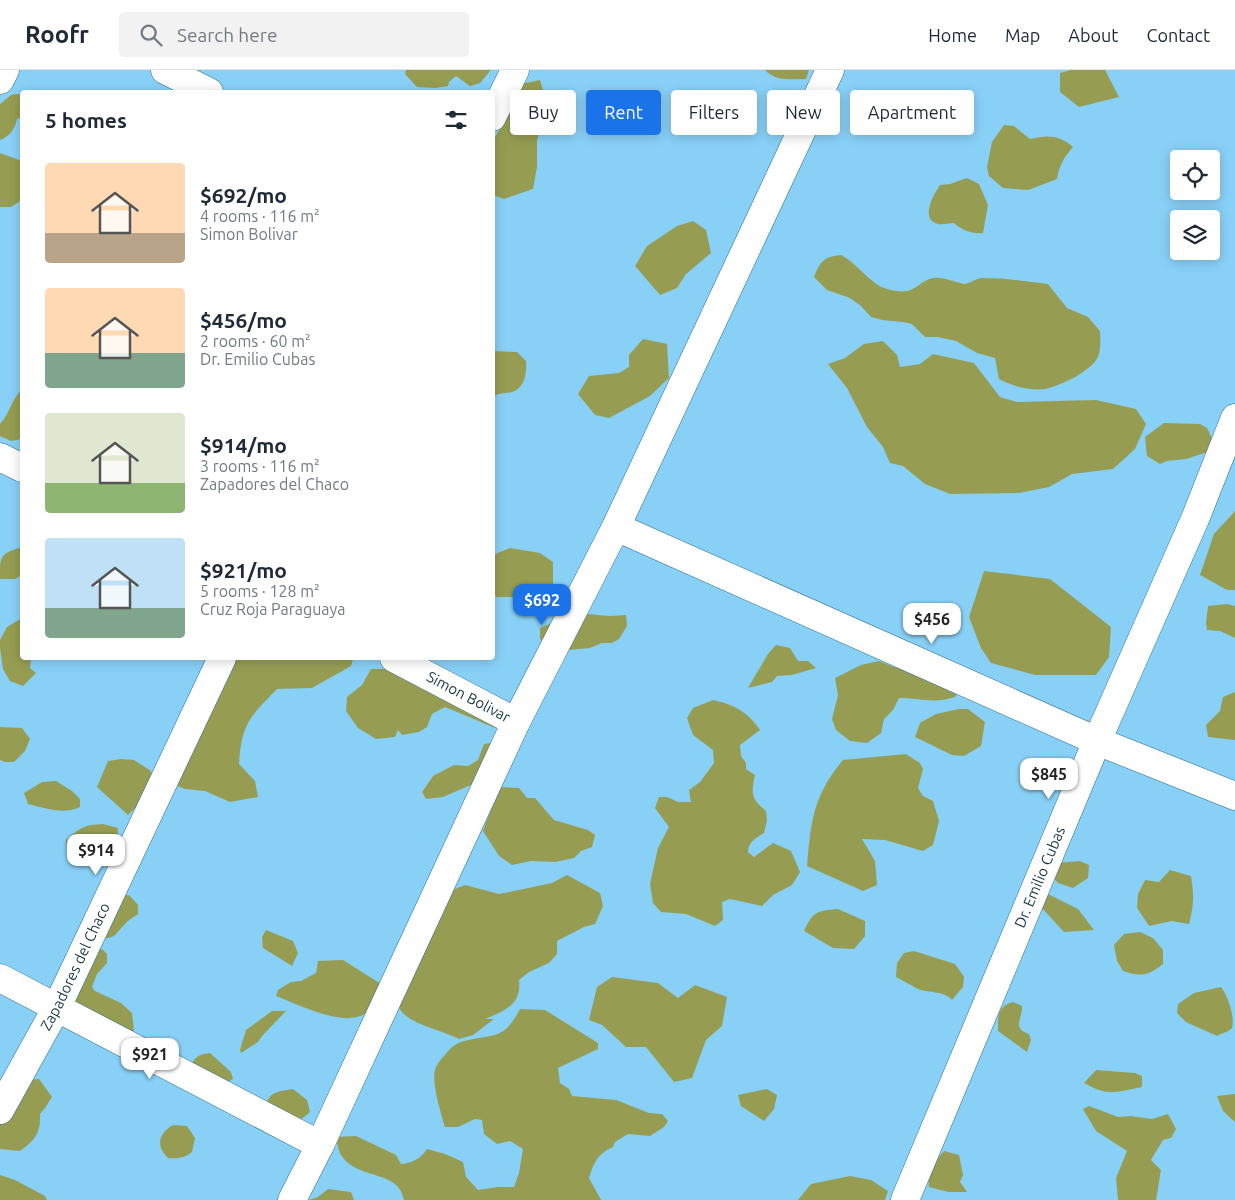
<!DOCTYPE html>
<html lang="en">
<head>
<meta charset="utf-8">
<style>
  :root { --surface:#fff; --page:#f2f2f3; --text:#1f2937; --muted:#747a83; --line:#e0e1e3; --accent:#1a73e8 }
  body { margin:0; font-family:Ubuntu,sans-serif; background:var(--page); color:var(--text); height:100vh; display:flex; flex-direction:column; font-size:19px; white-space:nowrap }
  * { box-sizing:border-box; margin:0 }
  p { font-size:16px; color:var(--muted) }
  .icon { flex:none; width:28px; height:28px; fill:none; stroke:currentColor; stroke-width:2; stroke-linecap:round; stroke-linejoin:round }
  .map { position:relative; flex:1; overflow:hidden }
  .panel { position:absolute; left:20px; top:20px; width:475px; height:570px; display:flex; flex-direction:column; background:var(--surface); border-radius:5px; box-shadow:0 2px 12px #0003 }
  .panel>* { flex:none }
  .guide { position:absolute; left:510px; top:20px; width:475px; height:45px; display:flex; gap:10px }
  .controls { position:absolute; left:1170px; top:80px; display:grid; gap:10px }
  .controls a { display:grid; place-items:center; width:50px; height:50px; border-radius:5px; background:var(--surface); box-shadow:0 2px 12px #0003; font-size:25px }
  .price { position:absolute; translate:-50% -42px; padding:0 11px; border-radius:10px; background:#fff; color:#222; font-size:16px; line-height:32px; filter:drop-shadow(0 1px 2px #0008) }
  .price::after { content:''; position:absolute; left:50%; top:30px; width:15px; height:11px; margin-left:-8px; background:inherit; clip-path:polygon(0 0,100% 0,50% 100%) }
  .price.active { background:var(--accent); color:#fff }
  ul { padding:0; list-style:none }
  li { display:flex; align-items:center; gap:15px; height:125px; padding:0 25px }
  li span { display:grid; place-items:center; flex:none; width:140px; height:100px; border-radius:5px; color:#555 }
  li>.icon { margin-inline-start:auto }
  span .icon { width:60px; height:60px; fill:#fffc; stroke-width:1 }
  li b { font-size:21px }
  h2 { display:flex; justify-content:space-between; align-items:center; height:60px; padding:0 25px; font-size:21px }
  .chip { padding:0 18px; border-radius:5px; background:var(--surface); box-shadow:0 2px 12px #0003; font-size:18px; line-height:45px }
  .chip.active { background:var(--accent); color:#fff }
  header { display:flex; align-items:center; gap:30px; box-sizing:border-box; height:70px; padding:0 25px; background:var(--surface); border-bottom:1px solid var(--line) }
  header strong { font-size:24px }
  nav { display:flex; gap:28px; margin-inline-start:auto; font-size:18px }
  .search { width:350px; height:45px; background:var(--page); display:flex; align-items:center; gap:12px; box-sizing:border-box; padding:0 18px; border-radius:5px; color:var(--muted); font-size:19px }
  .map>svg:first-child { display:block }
  .forest { fill:#969d52 }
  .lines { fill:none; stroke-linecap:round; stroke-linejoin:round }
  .street-casing { stroke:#246d90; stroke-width:29 }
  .street { stroke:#fff; stroke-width:28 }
  .labels { text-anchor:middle; stroke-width:4.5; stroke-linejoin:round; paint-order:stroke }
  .street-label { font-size:15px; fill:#183545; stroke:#d0ebfb }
</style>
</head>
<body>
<header>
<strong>Roofr</strong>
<div class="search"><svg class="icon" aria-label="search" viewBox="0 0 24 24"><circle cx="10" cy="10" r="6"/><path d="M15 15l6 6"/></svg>Search here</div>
<nav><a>Home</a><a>Map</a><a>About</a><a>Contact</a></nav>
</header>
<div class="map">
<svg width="1235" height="1130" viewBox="0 0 1235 1130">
  <rect width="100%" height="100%" fill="#89d0f7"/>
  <path class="forest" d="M406 0H491L480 13 470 16 456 6 449 12 448 16 435 18 417 17 405 4Z
    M765 0H809L806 9C792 9 776 12 765 0Z
    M1071 0H1105L1119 27 1079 37 1060 22V3Z
    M540 10 547 35 537 71V97L533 119 504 129 493 125V71L509 42 516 15Z
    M16 24H22V47L17 49C15 59 9 67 0 70V34L11 25Z
    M1004 55 1014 56 1030 69C1047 65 1059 65 1073 77 1064 87 1059 96 1057 109L1028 120 1003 118 989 106 987 97 992 72Z
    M0 83 22 91V130L11 137H0Z
    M967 108 979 114 988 135 983 163C972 164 963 161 954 153 949 153 943 155 938 154 919 149 934 124 940 115L950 114Z
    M693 151 706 160 711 183 686 204 677 218 660 225 635 196 647 176 677 156Z
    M841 185C860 195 870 216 891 220 917 226 916 211 934 208 944 207 954 212 964 214 970 214 976 208 982 208 1004 208 1026 211 1048 214L1067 238 1088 247 1100 261C1100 268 1101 277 1099 284 1095 300 1060 316 1045 319 1029 321 1012 316 999 309L995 288 977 283 956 271 938 267H925L912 254 903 252 882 250 871 247 861 236 850 228 827 220 814 207C821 190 824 187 841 185Z
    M643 269 667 274 669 308 650 326 609 348 595 345 578 324 589 306 619 303 629 297V285Z
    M883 271 897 285 900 297 920 294 933 284 974 293 1000 327 1017 332 1096 330 1136 339 1146 354 1135 379 1113 399 1072 404 1049 417 1019 423 950 424 925 414 903 396 890 393 883 377 867 357 847 318 828 294 845 288 864 274Z
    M493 281 517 282 526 291C527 302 525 318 512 322 505 324 499 322 493 327Z
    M22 320V369L11 371 0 366V354C10 343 13 326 22 320Z
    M1164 353 1200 354 1207 358 1217 379 1186 389 1167 391 1160 394 1147 386 1145 367Z
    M1235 441V520H1227L1200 505 1214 464Z
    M22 477V505L15 509H0C0 485 0 484 22 477Z
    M510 478 540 483 553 492V514L541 527H496L493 523V485Z
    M984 501 1050 509 1111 557 1109 587 1096 605H1035L991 593 981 578 969 547Z
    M1227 534 1235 536V568L1220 561 1207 560 1206 552 1208 536Z
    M575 543 610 546 626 545 627 556 619 569 612 573H602L590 578 557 581 549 578 540 569V558Z
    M22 548V588H31L30 598 36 603 23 616 10 611 3 599 0 578V570L7 557Z
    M776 575 790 578 798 591H808L816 598 792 605 777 606 772 612 748 618 768 584Z
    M227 588 353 589 351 596 312 618 277 619C249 648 242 653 239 694L255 711 258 727 230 732 205 721 185 719 173 714Z
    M879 591 894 597H905L962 615 955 627C934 634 920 628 899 628L893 640 884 649 881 663 867 673 850 671 836 660 832 649 838 625 835 608 861 595Z
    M371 599H390L488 621 501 631 505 649 495 658 445 637 432 644 427 657 419 662 402 665 398 660 395 667 376 669 358 658 346 641 347 627 362 615Z
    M1235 622V670L1208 667 1206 655 1220 641 1223 627Z
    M713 630C735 635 748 642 760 660L740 675 741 686 746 693V699L755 705C751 724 751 728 766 741L767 750 764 763C756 768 748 772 748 782L754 787 773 773 791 781 800 802 792 815 773 825 762 836 730 829 722 832 723 850 715 856 686 844 661 842 653 833 650 814 658 778 669 757 655 738 659 727H667L678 732H691L689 720 700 712 714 693 713 680 693 665 687 648 693 638Z
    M959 639H968L985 652 981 676 964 686 952 685 915 667 920 653 936 644Z
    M0 657 22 658 30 669 25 681 14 692H5L0 690Z
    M491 673 494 689 480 711 443 727 426 729 422 722 433 706 454 695 468 696 478 690 484 674Z
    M906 684 920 693 923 699 918 718 923 726 933 731 939 751 933 775 923 781 885 770 862 769 875 791 877 815 863 821 807 796C811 751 813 726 843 690Z
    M121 689 134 690 151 701 156 718 128 745 97 717 108 691Z
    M56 711 72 721 80 729V737C63 745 45 738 28 734L24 723 42 712Z
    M499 717 519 718 527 728H535L554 750 588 760 595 765 592 777 581 781 574 788 555 792 531 791 512 795 499 786 483 761Z
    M103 754 118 758 117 778 113 791 101 796 98 784 91 788 67 779 66 770C81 757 84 755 103 754Z
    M1080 791 1089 795 1088 808 1073 818 1058 813 1048 802 1055 793Z
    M1170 800 1191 806C1194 825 1194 835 1189 854L1172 851 1149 856 1137 838 1138 824 1145 810 1159 812Z
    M567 805 600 823 603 836 595 854 584 857 557 871V884L549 893 529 902 519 910C522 935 504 941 485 949H494L473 965 459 969C446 962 416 955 405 945 401 942 398 936 396 932L450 821 465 815 499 824 552 813Z
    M1048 824 1078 839 1094 860 1064 862 1041 837Z
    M129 825 138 835V844C134 847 128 850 124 855 113 866 118 867 100 869L110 826Z
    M838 839 865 851V866L854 879 833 878 804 861C813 841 817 841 838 839Z
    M266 860 293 871 298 883 292 896 263 878 262 867Z
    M1140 862 1153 868 1163 880V894C1148 906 1141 907 1123 901L1117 891 1114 875 1124 864Z
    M102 879 107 884V893L97 904 92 917 95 921 121 933 132 943 134 961 106 967 91 962 61 911 87 881Z
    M914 881 955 894 964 907 963 917 952 930C945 921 929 923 918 919 911 915 903 911 896 907L897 893 904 883Z
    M343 890 381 914 371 940C367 943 362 946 357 947 335 953 297 934 276 926L278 920 291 912 301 911 316 903 318 891Z
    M612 907 658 913 678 928 695 915 727 927 722 956 706 970 692 1008 674 1012 646 977H626L602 955 589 950 597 917Z
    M1221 917C1228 926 1235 947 1232 958 1229 962 1221 963 1217 966L1186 952 1177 943 1178 934 1194 923Z
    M1013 932 1022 936C1023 948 1011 958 1029 964L1031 970 1027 982 998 961C998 946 997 937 1013 932Z
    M520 939 545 940 598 973V979L558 998 560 1013 569 1019 572 1026 616 1030 649 1043 662 1044 668 1051 664 1057 650 1066 628 1064 615 1072 613 1077C598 1083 593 1094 589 1108L601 1130H404C399 1099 358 1111 341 1085 338 1080 337 1072 336 1067L356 1066 396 1085 401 1094C413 1093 421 1088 427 1079L445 1084 463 1092 466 1107 478 1120 498 1117H514L519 1103 523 1079 510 1071 497 1074 484 1064 482 1050 475 1049 458 1057H445C441 1043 430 1009 436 997 438 992 442 988 445 985 450 978 456 973 464 971 492 963 503 972 520 939Z
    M272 941H286L262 966 258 972 241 983 240 980 246 960Z
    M210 983 231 1002 233 1009 223 1015 191 995C195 986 201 984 210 983Z
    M1096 1000 1135 1003 1142 1006V1017C1115 1022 1109 1027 1084 1013Z
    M39 1009 52 1027 45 1038 40 1044C41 1063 35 1070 20 1081L0 1079V1022L13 1011Z
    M293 1019 307 1030 310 1042 298 1052 264 1040C269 1021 276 1022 293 1019Z
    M767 1019 777 1025 774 1039 764 1051 741 1036 738 1025Z
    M1235 1024V1052L1223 1041 1217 1026Z
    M1089 1036 1118 1047 1131 1046 1152 1049 1168 1044 1176 1059 1171 1068 1163 1070 1151 1090 1161 1100 1156 1130H1118L1116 1108 1127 1081 1096 1061 1083 1039Z
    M173 1055 187 1056 195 1068 192 1082C185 1088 177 1089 168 1088 155 1076 159 1063 173 1055Z
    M944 1081 959 1085 963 1105 960 1112 967 1122H948L929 1117C927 1103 934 1092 944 1081Z
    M0 1105 15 1110 45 1126 47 1130H0Z
    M850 1106 871 1110 888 1121 885 1130H798L811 1114Z
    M328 1119 351 1122 354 1130H309L318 1127Z"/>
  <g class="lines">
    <defs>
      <g id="street">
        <path d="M165 0 209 22"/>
        <path d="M0 10 5 0"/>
        <path d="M492 47 515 0"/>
        <path d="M0 387 22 398"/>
        <path d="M616 457 1097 671 1235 726"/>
        <path id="s1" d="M394 588 516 652"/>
        <path d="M0 908 320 1075"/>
        <path id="s2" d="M0 1040 57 937 222 588"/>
        <path d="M292 1130 320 1075 516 652 616 457 830 0"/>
        <path id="s3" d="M905 1130 1097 671 1195 449 1235 348"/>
      </g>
    </defs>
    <use href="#street" class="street-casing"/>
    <use href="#street" class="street"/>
  </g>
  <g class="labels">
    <g class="street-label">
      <text dy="5" stroke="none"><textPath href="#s1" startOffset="84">Simon Bolivar</textPath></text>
      <text dy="5" stroke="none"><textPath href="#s3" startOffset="350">Dr. Emilio Cubas</textPath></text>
      <text dy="5" stroke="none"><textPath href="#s2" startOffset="162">Zapadores del Chaco</textPath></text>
    </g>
  </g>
</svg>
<div class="controls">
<a><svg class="icon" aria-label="locate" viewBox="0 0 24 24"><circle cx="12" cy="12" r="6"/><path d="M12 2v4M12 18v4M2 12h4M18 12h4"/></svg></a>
<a><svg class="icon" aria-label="layers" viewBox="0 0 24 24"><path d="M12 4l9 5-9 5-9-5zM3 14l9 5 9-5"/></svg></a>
</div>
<b class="price active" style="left:542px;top:556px">$692</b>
<b class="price" style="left:932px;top:575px">$456</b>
<b class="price" style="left:1049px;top:730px">$845</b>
<b class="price" style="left:96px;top:806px">$914</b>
<b class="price" style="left:150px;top:1010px">$921</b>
<div class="guide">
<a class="chip">Buy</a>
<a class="chip active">Rent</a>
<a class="chip">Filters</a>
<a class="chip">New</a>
<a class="chip">Apartment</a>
</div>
<section class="panel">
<h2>5 homes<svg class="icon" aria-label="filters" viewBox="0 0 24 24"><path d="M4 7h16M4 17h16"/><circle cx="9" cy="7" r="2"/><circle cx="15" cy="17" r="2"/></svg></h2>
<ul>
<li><span style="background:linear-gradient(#ffd9b3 70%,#b9a48a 0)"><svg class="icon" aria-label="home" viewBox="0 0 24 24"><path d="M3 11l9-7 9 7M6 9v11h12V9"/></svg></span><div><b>$692/mo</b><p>4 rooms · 116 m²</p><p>Simon Bolivar</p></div></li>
<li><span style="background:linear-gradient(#ffd9b3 65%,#7fa58c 0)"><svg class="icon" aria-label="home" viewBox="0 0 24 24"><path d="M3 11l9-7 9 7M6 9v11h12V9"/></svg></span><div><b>$456/mo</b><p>2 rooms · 60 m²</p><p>Dr. Emilio Cubas</p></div></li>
<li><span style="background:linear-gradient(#dfe7d0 70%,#8fb573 0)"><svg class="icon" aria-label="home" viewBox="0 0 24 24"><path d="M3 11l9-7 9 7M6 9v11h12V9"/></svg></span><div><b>$914/mo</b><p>3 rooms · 116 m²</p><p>Zapadores del Chaco</p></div></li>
<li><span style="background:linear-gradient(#bfe0f5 70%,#7fa58c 0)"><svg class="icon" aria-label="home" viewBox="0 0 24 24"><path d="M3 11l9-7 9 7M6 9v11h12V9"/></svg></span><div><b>$921/mo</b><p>5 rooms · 128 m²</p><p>Cruz Roja Paraguaya</p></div></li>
</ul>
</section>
</div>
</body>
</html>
